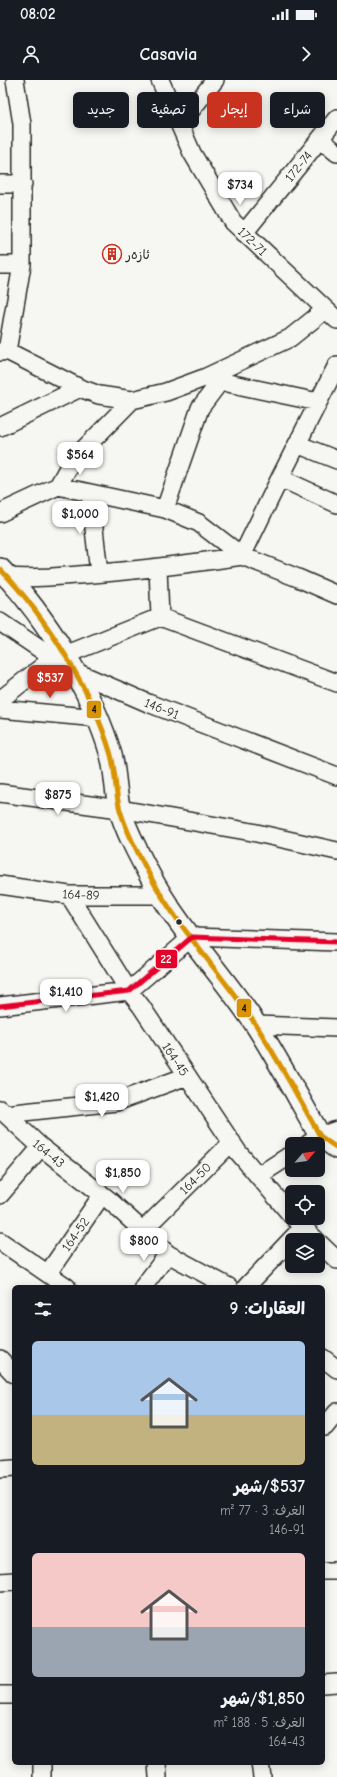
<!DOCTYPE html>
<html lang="ar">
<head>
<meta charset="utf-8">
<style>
  :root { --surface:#171b24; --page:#20242c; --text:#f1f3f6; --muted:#9ea1a6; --accent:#c8321e }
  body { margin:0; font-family:"Comic Neue","Playpen Sans Arabic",sans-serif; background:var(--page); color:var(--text); direction:rtl; height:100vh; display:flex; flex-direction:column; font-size:15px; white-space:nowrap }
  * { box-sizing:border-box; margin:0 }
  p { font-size:13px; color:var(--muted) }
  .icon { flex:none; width:22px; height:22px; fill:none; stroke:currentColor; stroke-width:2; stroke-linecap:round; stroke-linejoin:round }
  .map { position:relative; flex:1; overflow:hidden; direction:ltr }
  .sheet { position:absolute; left:12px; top:1205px; width:313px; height:480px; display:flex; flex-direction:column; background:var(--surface); border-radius:6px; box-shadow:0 2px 10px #0003; direction:rtl }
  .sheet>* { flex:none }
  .banner { position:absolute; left:12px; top:12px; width:313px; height:36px; direction:rtl; display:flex; gap:8px }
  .needle { width:26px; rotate:62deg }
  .controls { position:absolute; left:285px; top:1057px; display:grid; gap:8px }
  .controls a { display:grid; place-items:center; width:40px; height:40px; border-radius:6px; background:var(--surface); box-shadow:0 2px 10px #0003; font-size:20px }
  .price { position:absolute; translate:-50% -34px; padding:0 9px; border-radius:8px; background:#fff; color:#222; font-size:13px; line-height:26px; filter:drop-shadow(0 1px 2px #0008) }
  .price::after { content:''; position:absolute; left:50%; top:24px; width:12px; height:9px; margin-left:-6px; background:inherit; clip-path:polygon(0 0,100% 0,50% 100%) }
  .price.active { background:var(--accent); color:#fff }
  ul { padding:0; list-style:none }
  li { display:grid; align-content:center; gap:8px; height:212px; padding:0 20px }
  li span { display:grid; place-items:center; height:124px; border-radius:6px; color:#555 }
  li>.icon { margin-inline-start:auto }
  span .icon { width:72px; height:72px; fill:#fffc; stroke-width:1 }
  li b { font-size:17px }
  h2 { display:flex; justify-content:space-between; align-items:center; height:48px; padding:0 20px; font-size:17px }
  .chip { padding:0 14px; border-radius:6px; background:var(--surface); box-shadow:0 2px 10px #0003; font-size:14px; line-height:36px }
  .chip.active { background:var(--accent); color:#fff }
  .status { display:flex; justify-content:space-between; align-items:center; height:28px; padding:0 20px; background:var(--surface); direction:ltr }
  .status svg { height:11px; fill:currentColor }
  header { display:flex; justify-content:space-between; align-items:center; height:52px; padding:0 20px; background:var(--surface); font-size:18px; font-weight:600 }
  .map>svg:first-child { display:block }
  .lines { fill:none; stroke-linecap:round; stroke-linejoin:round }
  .minor-casing { stroke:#2b2b2b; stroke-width:20 }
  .tertiary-casing { stroke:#2b2b2b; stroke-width:24 }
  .minor { stroke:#f6f6f2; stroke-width:17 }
  .tertiary { stroke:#f6f6f2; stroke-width:21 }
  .bus-1-casing { stroke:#f6f6f2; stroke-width:8 }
  .bus-2-casing { stroke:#f6f6f2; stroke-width:8 }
  .bus-1 { stroke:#d89406; stroke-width:5 }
  .bus-2 { stroke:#e4002b; stroke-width:5 }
  .bus-dot { fill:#2b2b2b; stroke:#f6f6f2; stroke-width:1.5 }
  .labels { text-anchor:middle; stroke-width:3; stroke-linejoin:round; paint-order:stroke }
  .street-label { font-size:13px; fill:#2b2b2b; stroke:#f6f6f2 }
  .poi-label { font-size:13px; fill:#2b2b2b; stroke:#f6f6f2; text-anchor:start }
  .line-badge { stroke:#f6f6f2; stroke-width:1.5 }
  .badge-label { font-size:11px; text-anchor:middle; font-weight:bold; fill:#fff }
  .pale-badge-label { font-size:11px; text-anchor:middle; font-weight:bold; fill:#111 }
</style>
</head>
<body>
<div class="status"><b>08:02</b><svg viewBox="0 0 49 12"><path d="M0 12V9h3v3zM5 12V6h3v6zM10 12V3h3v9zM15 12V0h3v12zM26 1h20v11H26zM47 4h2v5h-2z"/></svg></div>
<header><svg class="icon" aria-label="forward" viewBox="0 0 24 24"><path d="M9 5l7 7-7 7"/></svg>Casavia<svg class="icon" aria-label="person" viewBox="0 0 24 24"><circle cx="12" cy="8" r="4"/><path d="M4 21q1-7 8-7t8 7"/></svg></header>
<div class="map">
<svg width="337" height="1697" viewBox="0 0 337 1697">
  <rect width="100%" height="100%" fill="#f6f6f2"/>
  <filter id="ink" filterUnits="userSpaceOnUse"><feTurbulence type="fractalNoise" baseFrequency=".025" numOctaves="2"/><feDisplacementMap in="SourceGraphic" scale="8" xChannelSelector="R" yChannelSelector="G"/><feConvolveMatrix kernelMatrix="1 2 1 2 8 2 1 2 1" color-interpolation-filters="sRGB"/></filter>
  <g filter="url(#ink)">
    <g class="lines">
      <defs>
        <path id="minor" d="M160 0 192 73 233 142 337 240
          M180 44 215 0
          M320 59 337 73
          M0 104H23
          M244 153 337 38
          M0 185H22
          M7 271 22 185V44L15 0
          M0 272 7 271 80 308 99 315 132 320 166 312 204 298 290 258 325 230
          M209 299 318 322
          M0 347 80 308
          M297 364 337 380
          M280 398 337 424
          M58 406 165 429 199 443 242 476 298 498 337 515
          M90 413 99 493
          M165 429 200 328 219 303
          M0 433 58 406 72 381 132 320
          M242 476 280 398 337 285
          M158 488 160 537
          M8 497C31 499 54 497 78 495 133 491 188 484 242 476
          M0 542 53 578 74 591 148 623 337 696
          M65 575 160 537 337 603
          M0 620 53 578
          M0 629 98 638
          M0 713 120 729 252 752 337 771
          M0 805 69 815H162
          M69 815 129 911 141 926 238 1072 292 1136
          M0 926 129 911 192 857 337 862
          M256 945 337 948
          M0 1029 41 1067 109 1120 168 1174 229 1207
          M5 1034 116 1022 187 996
          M308 1064 320 1056 337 1050
          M258 1096 292 1074
          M0 1115 41 1067
          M295 1139 316 1160
          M142 1151 232 1062
          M0 1161 67 1207
          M318 1162 337 1180
          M48 1193 102 1115
          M143 1207 168 1174
          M246 1207 303 1147
          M323 1278 337 1289
          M0 1279 14 1294
          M325 1347 337 1332
          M0 1389 14 1388
          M323 1491H337
          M0 1502 14 1501
          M323 1604 337 1603
          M0 1615H14
          M42 1683V1697
          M157 1683 158 1697
          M260 1683 262 1697"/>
        <path id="tertiary" d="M0 489C45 535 93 612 111 675 116 693 115 713 120 730 127 753 138 773 149 794 177 847 222 894 256 945 279 981 299 1019 320 1056L337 1068"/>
      </defs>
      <use href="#minor" class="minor-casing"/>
      <use href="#tertiary" class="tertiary-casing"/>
      <use href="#minor" class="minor"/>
      <use href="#tertiary" class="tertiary"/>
      <defs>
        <path id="bus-1" d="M0 489C45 535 93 612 111 675 116 693 115 713 120 730 127 753 138 773 149 794 177 847 222 894 256 945 279 981 299 1019 320 1056L337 1068"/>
        <path id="bus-2" d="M0 926 129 911 192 857 337 862"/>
      </defs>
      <use href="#bus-1" class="bus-1-casing"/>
      <use href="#bus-2" class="bus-2-casing"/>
      <use href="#bus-1" class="bus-1"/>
      <use href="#bus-2" class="bus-2"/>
    </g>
  </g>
  <defs>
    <symbol id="building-ring" viewBox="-11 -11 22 22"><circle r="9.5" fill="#f6f6f2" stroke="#c8321e" stroke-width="1.5"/><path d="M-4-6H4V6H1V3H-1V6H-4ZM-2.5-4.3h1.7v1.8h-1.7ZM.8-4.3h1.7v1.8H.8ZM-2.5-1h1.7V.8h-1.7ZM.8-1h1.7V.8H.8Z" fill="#c8321e"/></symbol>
  </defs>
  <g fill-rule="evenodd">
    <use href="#building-ring" x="101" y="163" width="22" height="22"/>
  </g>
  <circle class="bus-dot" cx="179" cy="842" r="3.5"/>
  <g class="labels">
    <g class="street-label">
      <text transform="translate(298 86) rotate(-51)" y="5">172-74</text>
      <text transform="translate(253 161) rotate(44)" y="5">172-71</text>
      <text transform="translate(162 628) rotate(22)" y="5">146-91</text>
      <text transform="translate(81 814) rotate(2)" y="5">164-89</text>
      <text transform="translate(176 979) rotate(57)" y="5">164-45</text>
      <text transform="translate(49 1073) rotate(39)" y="5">164-43</text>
      <text transform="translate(195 1098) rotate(-45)" y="5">164-50</text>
      <text transform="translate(75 1154) rotate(-55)" y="5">164-52</text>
    </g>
    <g class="poi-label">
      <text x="126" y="179">ئازەر</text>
    </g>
  </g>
  <g class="line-badge">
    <rect x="86" y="620" width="16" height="19" rx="4" fill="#d89406"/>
    <rect x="155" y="869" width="23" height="20" rx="4" fill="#e4002b"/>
    <rect x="236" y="918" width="16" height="20" rx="4" fill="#d89406"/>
  </g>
  <g class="badge-label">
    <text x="166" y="883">22</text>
  </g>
  <g class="pale-badge-label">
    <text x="94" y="633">4</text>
    <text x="244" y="932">4</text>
  </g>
</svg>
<div class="controls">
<a><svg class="needle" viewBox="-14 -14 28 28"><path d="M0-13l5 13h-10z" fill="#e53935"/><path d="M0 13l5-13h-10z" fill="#9ea1a6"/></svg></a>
<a><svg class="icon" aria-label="locate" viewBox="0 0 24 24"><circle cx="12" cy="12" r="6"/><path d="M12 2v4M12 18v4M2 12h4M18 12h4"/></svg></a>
<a><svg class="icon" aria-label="layers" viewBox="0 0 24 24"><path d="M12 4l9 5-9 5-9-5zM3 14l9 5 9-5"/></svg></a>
</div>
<b class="price" style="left:240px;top:126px">$734</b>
<b class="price" style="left:80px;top:396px">$564</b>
<b class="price" style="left:80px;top:455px">$1,000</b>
<b class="price active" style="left:50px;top:619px">$537</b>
<b class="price" style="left:58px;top:736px">$875</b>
<b class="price" style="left:66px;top:933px">$1,410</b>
<b class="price" style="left:102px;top:1038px">$1,420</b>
<b class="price" style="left:123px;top:1114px">$1,850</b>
<b class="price" style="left:144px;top:1182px">$800</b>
<div class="banner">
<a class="chip">شراء</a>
<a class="chip active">إيجار</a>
<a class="chip">تصفية</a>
<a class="chip">جديد</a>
</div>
<section class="sheet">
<h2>العقارات: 9<svg class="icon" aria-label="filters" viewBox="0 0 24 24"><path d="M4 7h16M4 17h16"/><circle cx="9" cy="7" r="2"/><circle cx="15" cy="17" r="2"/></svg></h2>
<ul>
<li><span style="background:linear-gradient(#a9c7e8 60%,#c2b280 0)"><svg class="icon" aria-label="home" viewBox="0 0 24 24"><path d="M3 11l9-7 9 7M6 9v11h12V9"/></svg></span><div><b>$537/شهر</b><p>الغرف: 3 · 77 m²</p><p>146-91</p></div></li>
<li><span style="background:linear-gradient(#f6c9c9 60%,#9aa5b1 0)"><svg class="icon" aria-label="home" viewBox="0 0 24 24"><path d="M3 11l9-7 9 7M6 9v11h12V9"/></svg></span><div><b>$1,850/شهر</b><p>الغرف: 5 · 188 m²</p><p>164-43</p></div></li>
</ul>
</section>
</div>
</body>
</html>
